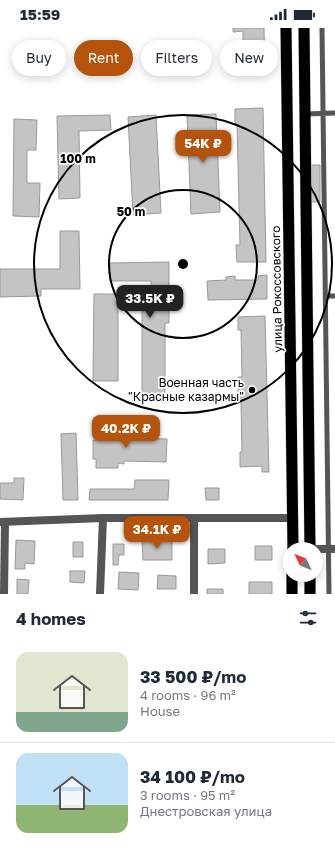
<!DOCTYPE html>
<html lang="en">
<head>
<meta charset="utf-8">
<style>
  :root { --surface:#fff; --page:#f2f2f3; --text:#1f2937; --muted:#747a83; --line:#e0e1e3; --accent:#b45309 }
  body { margin:0; font-family:"Golos Text",sans-serif; background:var(--page); color:var(--text); height:100vh; display:flex; flex-direction:column; font-size:15px; white-space:nowrap }
  * { box-sizing:border-box; margin:0 }
  p { font-size:13px; color:var(--muted) }
  .icon { flex:none; width:22px; height:22px; fill:none; stroke:currentColor; stroke-width:2; stroke-linecap:round; stroke-linejoin:round }
  .map { position:relative; height:566px; overflow:hidden }
  .side { display:flex; flex-direction:column; background:var(--surface); flex:1 }
  .side>* { flex:none }
  .banner { position:absolute; left:12px; top:12px; width:311px; height:36px; display:flex; gap:8px }
  .needle { width:26px; rotate:313deg }
  .fabs { position:absolute; left:283px; top:514px; display:grid; gap:8px }
  .fabs a { display:grid; place-items:center; width:40px; height:40px; border-radius:50%; background:var(--surface); box-shadow:0 2px 10px #0003; font-size:20px }
  .price { position:absolute; translate:-50% -34px; padding:0 9px; border-radius:8px; background:var(--accent); color:#fff; font-size:13px; line-height:26px; filter:drop-shadow(0 1px 2px #0008) }
  .price::after { content:''; position:absolute; left:50%; top:24px; width:12px; height:9px; margin-left:-6px; background:inherit; clip-path:polygon(0 0,100% 0,50% 100%) }
  .price.on { background:#222; color:#fff }
  ul { padding:0; list-style:none }
  li { display:flex; align-items:center; gap:12px; height:100px; padding:0 16px }
  li+li { border-top:1px solid var(--line) }
  li span { display:grid; place-items:center; flex:none; width:112px; height:80px; border-radius:12px; color:#555 }
  li>.icon { margin-inline-start:auto }
  span .icon { width:48px; height:48px; fill:#fffc; stroke-width:1 }
  li b { font-size:17px }
  h2 { display:flex; justify-content:space-between; align-items:center; height:48px; padding:0 16px; font-size:17px }
  .chip { padding:0 14px; border-radius:18px; background:var(--surface); box-shadow:0 2px 10px #0003; font-size:14px; line-height:36px }
  .chip.on { background:var(--accent); color:#fff }
  .status { display:flex; justify-content:space-between; align-items:center; height:28px; padding:0 20px; background:var(--surface); direction:ltr }
  .status svg { height:11px; fill:currentColor }
  .map>svg:first-child { display:block }
  .building { fill:#c4c4c4; stroke:#999 }
  .lines { fill:none; stroke-linecap:round; stroke-linejoin:round }
  .trunk-casing { stroke:#dbdbdb; stroke-width:12 }
  .service { stroke:#555; stroke-width:5 }
  .minor { stroke:#555; stroke-width:8 }
  .trunk { stroke:#000; stroke-width:11 }
  .ring { fill:none; stroke:#000; stroke-width:2 }
  .poi-dot { fill:#000; stroke:#fff; stroke-width:1.5 }
  .labels { text-anchor:middle; stroke-width:3.5; stroke-linejoin:round; paint-order:stroke }
  .street-label { font-size:12px; fill:#000; stroke:#fff }
  .poi-label { font-size:12px; fill:#000; stroke:#fff; text-anchor:end }
  .centre { fill:#000; stroke:#fff; stroke-width:2 }
  .ring-label { font-size:12px; text-anchor:middle; font-weight:bold; fill:#000; stroke:#fff; stroke-width:3.5; stroke-linejoin:round; paint-order:stroke }
</style>
</head>
<body>
<div class="status"><b>15:59</b><svg viewBox="0 0 49 12"><path d="M0 12V9h3v3zM5 12V6h3v6zM10 12V3h3v9zM15 12V0h3v12zM26 1h20v11H26zM47 4h2v5h-2z"/></svg></div>
<div class="map">
<svg width="335" height="566" viewBox="0 0 335 566">
  <rect width="100%" height="100%" fill="#fff"/>
  <path class="building" d="M233 0H264L265 46 235 47 234 32H243V3L233 4Z
    M263 80 266 234H237L236 217H240L237 96H235V81Z
    M216 86 220 184 191 186 187 87Z
    M110 87 111 102 79 103 80 170 59 171 57 88Z
    M156 87 161 185 133 187 128 89Z
    M14 91 37 92 36 122H27V155H40L39 189 13 188Z
    M310 137H320V174H310Z
    M60 203H79L80 261H41V268L0 269V241H60Z
    M169 234V295H165V366H142V275L151 274V253H110V235Z
    M267 247V271L208 272 207 253 226 252V249L235 248V252H258V248Z
    M94 266H118V353H93Z
    M265 288 269 444H262V438L240 439V424H242L241 374H238V349H242L241 302H238V289Z
    M96 402H117V405H123V410L167 411 166 434 124 433V436L118 435V440H96V431H93V412H96Z
    M76 405 78 472H63L61 406Z
    M14 450H24L23 472 0 471V455H14Z
    M135 452H169L168 472H89L90 461H134Z
    M205 460H219V472H206Z
    M16 512 35 513 34 536 25 535V541H15Z
    M142 512H172V532H143Z
    M73 514H83V529H73Z
    M113 516H124V527H119L118 537H113Z
    M255 518H272V532H255Z
    M208 521H225V535L208 536Z
    M70 543H85L84 555 70 554Z
    M119 544 139 545 138 562 118 561Z
    M158 547 176 548V561H157Z
    M17 551 29 552 28 566H17Z
    M249 554H272V566H249Z
    M207 561H223V566H207Z"/>
  <g class="lines">
    <defs>
      <path id="trunk" d="M286 0 293 521
        M304 0 310 521
        M292 566V547
        M310 566V547"/>
    </defs>
    <use href="#trunk" class="trunk-casing"/>
    <path class="service" d="M322 0 329 566
      M305 86 335 85
      M326 268H335"/>
    <path class="minor" d="M0 494 103 490H293
      M316 521H335
      M4 566 5 494
      M100 566 103 490
      M194 566V491"/>
    <use href="#trunk" class="trunk"/>
  </g>
  <g class="ring">
    <circle cx="183" cy="236" r="74"/>
    <circle cx="183" cy="236" r="149"/>
  </g>
  <circle class="poi-dot" cx="252" cy="362" r="4"/>
  <g class="labels">
    <g class="street-label">
      <text transform="translate(277 261) rotate(-91)" y="4">улица Рокоссовского</text>
    </g>
    <g class="poi-label">
      <text x="244" y="359">Военная часть<tspan x="244" dy="14">"Красные казармы"</tspan></text>
    </g>
  </g>
  <circle cx="183" cy="236" r="6" class="centre"/>
  <g class="ring-label">
    <text x="78" y="135">100 m</text>
    <text x="131" y="188">50 m</text>
  </g>
</svg>
<div class="fabs">
<a><svg class="needle" viewBox="-14 -14 28 28"><path d="M0-13l5 13h-10z" fill="#e53935"/><path d="M0 13l5-13h-10z" fill="#747a83"/></svg></a>
</div>
<b class="price" style="left:203px;top:136px">54K ₽</b>
<b class="price on" style="left:150px;top:291px">33.5K ₽</b>
<b class="price" style="left:126px;top:421px">40.2K ₽</b>
<b class="price" style="left:157px;top:522px">34.1K ₽</b>
<div class="banner">
<a class="chip">Buy</a>
<a class="chip on">Rent</a>
<a class="chip">Filters</a>
<a class="chip">New</a>
</div>
</div>
<section class="side">
<h2>4 homes<svg class="icon" aria-label="filters" viewBox="0 0 24 24"><path d="M4 7h16M4 17h16"/><circle cx="9" cy="7" r="2"/><circle cx="15" cy="17" r="2"/></svg></h2>
<ul>
<li><span style="background:linear-gradient(#dfe7d0 75%,#7fa58c 0)"><svg class="icon" aria-label="home" viewBox="0 0 24 24"><path d="M3 11l9-7 9 7M6 9v11h12V9"/></svg></span><div><b>33 500 ₽/mo</b><p>4 rooms · 96 m²</p><p>House</p></div></li>
<li><span style="background:linear-gradient(#bfe0f5 65%,#8fb573 0)"><svg class="icon" aria-label="home" viewBox="0 0 24 24"><path d="M3 11l9-7 9 7M6 9v11h12V9"/></svg></span><div><b>34 100 ₽/mo</b><p>3 rooms · 95 m²</p><p>Днестровская улица</p></div></li>
</ul>
</section>
</body>
</html>
